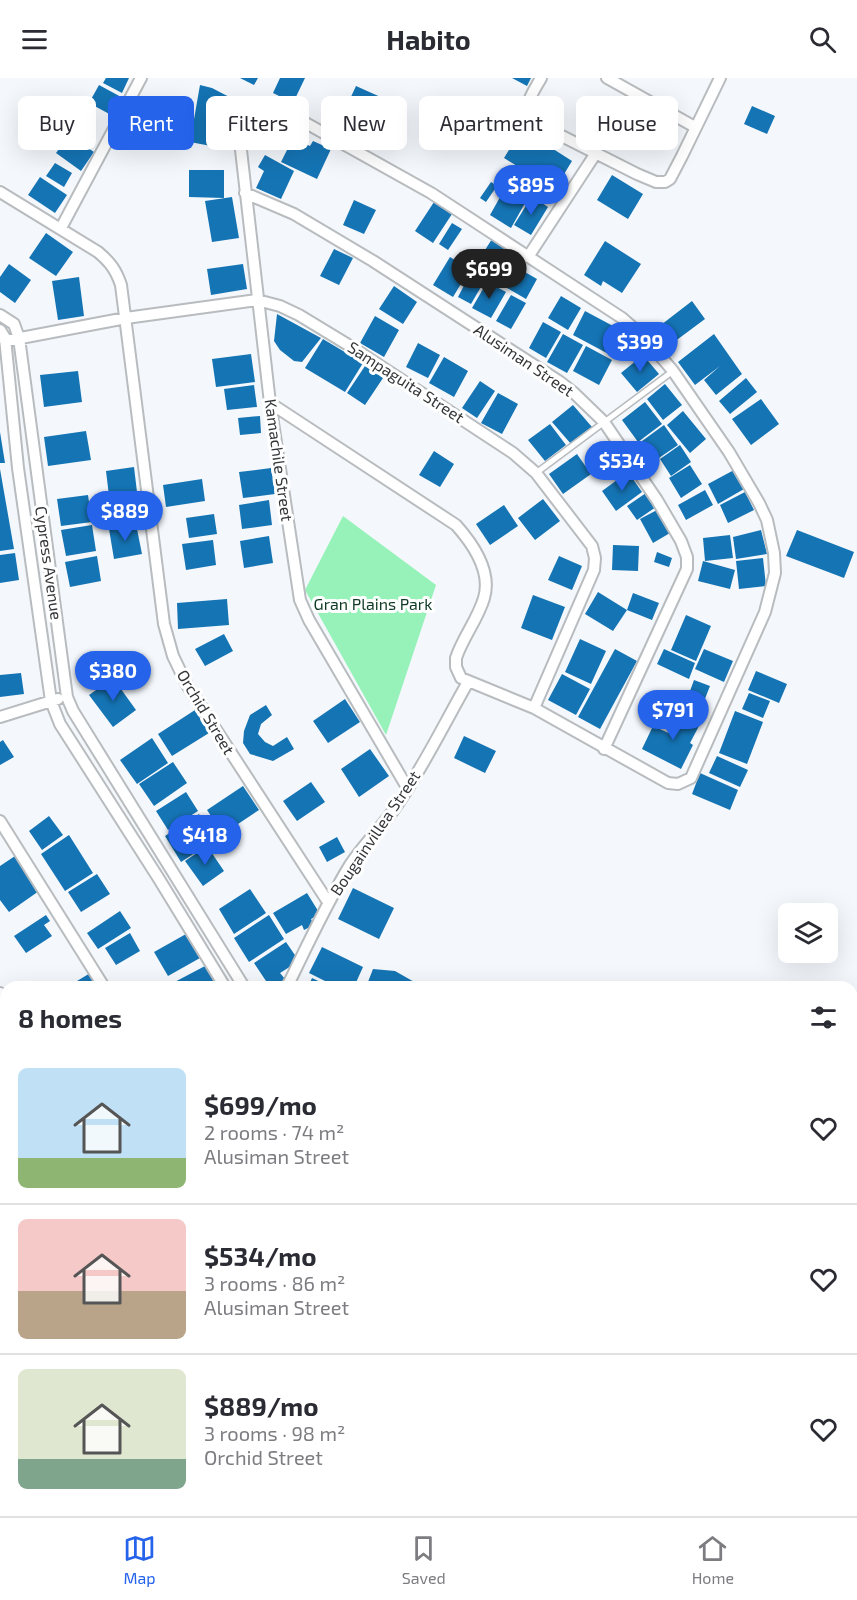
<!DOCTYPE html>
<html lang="en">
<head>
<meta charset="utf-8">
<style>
  :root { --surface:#fff; --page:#f2f2f3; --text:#2b2b33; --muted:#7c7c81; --line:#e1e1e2; --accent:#2563eb }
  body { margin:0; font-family:"Exo 2",sans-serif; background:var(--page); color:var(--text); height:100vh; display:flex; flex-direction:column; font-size:22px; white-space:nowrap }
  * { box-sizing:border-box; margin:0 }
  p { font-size:20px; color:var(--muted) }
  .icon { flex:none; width:33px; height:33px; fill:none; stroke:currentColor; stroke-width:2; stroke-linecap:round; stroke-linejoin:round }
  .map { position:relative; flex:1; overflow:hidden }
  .drawer { position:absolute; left:0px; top:903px; width:858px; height:536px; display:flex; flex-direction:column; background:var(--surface); border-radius:18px 18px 0 0; box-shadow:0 6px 24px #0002 }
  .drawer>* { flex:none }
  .guide { position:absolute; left:18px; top:18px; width:822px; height:54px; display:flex; gap:12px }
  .buttons { position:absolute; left:778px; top:825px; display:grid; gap:12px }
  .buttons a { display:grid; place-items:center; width:60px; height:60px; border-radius:9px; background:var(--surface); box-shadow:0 6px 24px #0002; font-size:30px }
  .price { position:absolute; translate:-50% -51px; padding:0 14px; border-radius:21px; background:var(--accent); color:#fff; font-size:20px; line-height:39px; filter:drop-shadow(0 2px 3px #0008) }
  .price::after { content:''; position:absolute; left:50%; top:36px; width:18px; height:14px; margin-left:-9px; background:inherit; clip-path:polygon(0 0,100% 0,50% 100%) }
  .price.selected { background:#222; color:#fff }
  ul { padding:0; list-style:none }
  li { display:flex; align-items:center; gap:18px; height:150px; padding:0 18px }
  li+li { border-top:2px solid var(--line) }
  li span { display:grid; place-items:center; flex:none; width:168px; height:120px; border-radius:9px; color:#555 }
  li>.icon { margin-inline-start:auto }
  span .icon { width:72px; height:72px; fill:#fffc; stroke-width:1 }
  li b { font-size:26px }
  h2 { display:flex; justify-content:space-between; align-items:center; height:72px; padding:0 18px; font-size:26px }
  .chip { padding:0 21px; border-radius:9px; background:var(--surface); box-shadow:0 6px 24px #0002; font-size:21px; line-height:54px }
  .chip.selected { background:var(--accent); color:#fff }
  header { display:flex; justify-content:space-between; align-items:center; height:78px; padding:0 18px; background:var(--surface); font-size:27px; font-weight:700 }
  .menu { display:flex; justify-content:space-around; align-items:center; height:84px; border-top:2px solid var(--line); background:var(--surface); font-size:16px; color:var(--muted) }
  .menu a { display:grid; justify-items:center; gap:3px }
  .menu .selected { color:var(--accent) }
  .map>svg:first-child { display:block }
  .education { fill:#fee9e3 }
  .green { fill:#97f2b9 }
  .building { fill:#1574b4 }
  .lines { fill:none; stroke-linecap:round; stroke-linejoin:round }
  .lane-casing { stroke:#b8bcbf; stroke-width:8 }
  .street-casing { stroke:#b8bcbf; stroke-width:14 }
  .secondary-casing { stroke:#b8bcbf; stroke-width:20 }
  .lane { stroke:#fff; stroke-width:5 }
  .street { stroke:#fff; stroke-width:10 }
  .secondary { stroke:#f6d6d2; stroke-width:16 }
  .labels { text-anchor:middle; stroke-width:6; stroke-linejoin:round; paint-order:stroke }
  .street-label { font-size:16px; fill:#353638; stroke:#fff }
  .park-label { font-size:16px; fill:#0f3a23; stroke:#fff }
</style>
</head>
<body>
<header><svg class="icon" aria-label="menu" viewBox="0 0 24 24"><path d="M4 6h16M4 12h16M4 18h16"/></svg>Habito<svg class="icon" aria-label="search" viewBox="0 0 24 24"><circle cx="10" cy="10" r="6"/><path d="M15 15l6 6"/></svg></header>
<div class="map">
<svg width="857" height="1438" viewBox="0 0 857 1438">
  <rect width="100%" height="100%" fill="#f4f8fc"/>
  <path class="education" d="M506 1433V1432L635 1433 632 1438H503Z"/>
  <path class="green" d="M343 438 436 507 386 657 305 512Z"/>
  <path class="building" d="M106 0H129L122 15 103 5Z
    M240 0H258L254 7Z
    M280 0H305L293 25 273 15Z
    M512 0H531L527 8Z
    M99 7 123 20 113 38 89 25Z
    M200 7 212 10 237 23 232 72 190 64Z
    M356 8 385 21 366 63 337 49Z
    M752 28 775 38 767 56 744 46Z
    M522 51 572 83 555 111 504 80Z
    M69 57 94 74 81 93 56 75Z
    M293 60 310 68 313 63 331 71 317 101 281 84Z
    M265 77 294 93 281 121 256 110 264 93 258 89Z
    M55 85 72 95 64 109 46 98Z
    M189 92H224V120L189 119Z
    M612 97 643 116 628 141 597 122Z
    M40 99 67 117 55 135 28 117Z
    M491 104 497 108 486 124 480 120Z
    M508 105 529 118 511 150 490 137Z
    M532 118 548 129 531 157 514 147Z
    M232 119 239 160 212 164 205 123Z
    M354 122 376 132 364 156 343 147Z
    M434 124 452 136 433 165 415 153Z
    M452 145 462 151 448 172 439 166Z
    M46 155 73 174 56 198 29 180Z
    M492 161 509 172 490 202 473 191Z
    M605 163 641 186 622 215 603 203 601 208 584 197Z
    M334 171 353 180 339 207 320 198Z
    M450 179 470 191 453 219 433 207Z
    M9 186 31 202 15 225 0 214V199Z
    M243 186 247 211 211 217 207 191Z
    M518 190 537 201 526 221 507 210Z
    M471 194 485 202 471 226 458 219Z
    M79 199 84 238 58 242 52 203Z
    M487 204 506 214 491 240 472 230Z
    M394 208 417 224 403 246 379 231Z
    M511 217 526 225 511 251 496 243Z
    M561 218 581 230 568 252 548 240Z
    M692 223 705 241 670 267 657 250Z
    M585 233 628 256 616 280 573 257Z
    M277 236 321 260 302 284 294 283 280 272 274 263Z
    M375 238 399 252 384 279 360 265Z
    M543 244 561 254 546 280 529 270Z
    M563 256 583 267 567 295 547 284Z
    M714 256 742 296 716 317 704 302 720 288 695 307 678 284Z
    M323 261 363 285 345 314 305 290Z
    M418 265 440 277 428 300 406 289Z
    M586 268 612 282 599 307 573 293Z
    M251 276 255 304 216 309 212 281Z
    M643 277 659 296 637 314 621 295Z
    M444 279 468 293 454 319 429 305Z
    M365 288 383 300 365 327 347 315Z
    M78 293 82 324 44 329 40 297Z
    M746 300 757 314 730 336 719 323Z
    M480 303 495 313 477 340 462 330Z
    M665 306 682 327 663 342 647 321Z
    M254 307 257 329 227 332 224 311Z
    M498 315 518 326 502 356 481 345Z
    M761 321 779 346 751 367 732 341Z
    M645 324 662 346 638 364 622 342Z
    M573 327 592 349 571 366 552 344Z
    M683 333 706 361 690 375 667 347Z
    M260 338 261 355 240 357 238 340Z
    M550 346 566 367 545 383 528 362Z
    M664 347 678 367 656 382 642 363Z
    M86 353 91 382 48 388 44 359Z
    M0 354 5 385H0Z
    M680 367 691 384 671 398 660 381Z
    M434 373 454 386 440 409 419 397Z
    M577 376 591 396 563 416 549 396Z
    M690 387 702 406 681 420 669 400Z
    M134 389 137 414 109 418 106 393Z
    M271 390 275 416 243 420 239 394Z
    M0 391 14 471 0 473Z
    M734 392 744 411 718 426 708 406Z
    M628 394 642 414 616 433 602 413Z
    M202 401 205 423 166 429 163 407Z
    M705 412 713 427 686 442 678 427Z
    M745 414 754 432 728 445 720 427Z
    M646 415 656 429 637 442 627 428Z
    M88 417 92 444 61 448 57 421Z
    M543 421 560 443 535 462 518 440Z
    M269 422 272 447 242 451 239 427Z
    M504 427 518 448 490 467 476 446Z
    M657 432 670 455 653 465 640 441Z
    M214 436 217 456 189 460 186 440Z
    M136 446 142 476 114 481 109 451Z
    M92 447 96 473 66 478 61 452Z
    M761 452 767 476 736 481 733 459Z
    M797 452 854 474 844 500 786 478Z
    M730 457 733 480 705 483 703 460Z
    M269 458 273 485 244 490 240 463Z
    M213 462 216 487 186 492 182 466Z
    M613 467 639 468 638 493 612 492Z
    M657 474 672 480 669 489 654 484Z
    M15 475 19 502 0 505V477Z
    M97 478 101 503 70 509 65 484Z
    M559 478 582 488 572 512 548 502Z
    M763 480 766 508 739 511 736 483Z
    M703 483 735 492 730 511 698 503Z
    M598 514 627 532 613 553 585 536Z
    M633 515 659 525 652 542 627 532Z
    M533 517 565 529 552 562 521 550Z
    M227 521 229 547 178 551 177 525Z
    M686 537 711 548 696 583 671 572Z
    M224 556 233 573 205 588 195 571Z
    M580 561 606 573 591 606 565 594Z
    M615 571 637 583 600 651 578 639Z
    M664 571 695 585 689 601 657 586Z
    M704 571 733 583 724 604 695 591Z
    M756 593 787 606 779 625 748 612Z
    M21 595 24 616 0 619V597Z
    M562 596 590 611 576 637 548 622Z
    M113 600 136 632 113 649 89 617Z
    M694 602 710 608 697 641 682 635Z
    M749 615 770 623 763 640 742 631Z
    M650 616 676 629 667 648 641 635Z
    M345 621 360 644 328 665 313 643Z
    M266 627 272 637 261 646 258 656 265 664 273 668 287 659 294 671 273 683 250 676 243 665 244 653 250 637Z
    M195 632 209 655 172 678 158 656Z
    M735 633 763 644 747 686 719 675Z
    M678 635 700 646 690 665 693 667 681 691 642 671 653 648 673 657 668 654Z
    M464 658 496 673 485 695 454 680Z
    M152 660 168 685 137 706 120 682Z
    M3 662 14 679 0 687V664Z
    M370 671 389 698 359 719 341 691Z
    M717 678 748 692 740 709 709 695Z
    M173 684 187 705 154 728 139 706Z
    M700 695 738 712 730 732 692 716Z
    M311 704 325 724 297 743 283 723Z
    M243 708 259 732 223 756 207 732Z
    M186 714 198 733 168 752 156 733Z
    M199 736 215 762 181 784 165 758Z
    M49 738 63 757 42 772 29 753Z
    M69 757 93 795 65 813 41 776Z
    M337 759 345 774 327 784 319 769Z
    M207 768 224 793 203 808 185 783Z
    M15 778 39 813 9 834 0 822V788Z
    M97 796 110 816 81 834 68 814Z
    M353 810 394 830 379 861 338 841Z
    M250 811 266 835 234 856 219 831Z
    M307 815 320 836 311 841 314 847 304 852 302 847 286 856 273 835Z
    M120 833 131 850 98 871 87 855Z
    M46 837 50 843 44 847 52 858 26 875 14 858Z
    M269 837 284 861 249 884 234 860Z
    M130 855 140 873 116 887 105 870Z
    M186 856 200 880 168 898 154 874Z
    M286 864 299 883 280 895 285 901 274 909H270L254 885Z
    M322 869 363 889 354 909H337L309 895Z
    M205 888 215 905 208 909H170L169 907Z
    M373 891 395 893 423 909H366Z
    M92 894 100 909H67Z
    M312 900 331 909H308Z
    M1 1163 6 1165V1194L0 1190Z
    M48 1432H78L75 1438H58Z"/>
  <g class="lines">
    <defs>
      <path id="lane" d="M536 395 673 293"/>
      <path id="street" d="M541 0C531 18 519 31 538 46L637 96 656 104H665L670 101 682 78 720 0
        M607 0 695 49
        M0 114 98 174C110 184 116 192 121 207L164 546 173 578 187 607 328 824
        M245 115 294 136 373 183 560 304 574 315 604 344 657 422 681 463 687 479V491L604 671
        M61 150 141 0
        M528 179 596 75
        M0 237 14 246 19 260 67 619 73 633 244 909
        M0 252 5 260 18 390 51 623 60 646 159 801 225 909
        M5 263 126 240 257 222 280 228 299 237 350 268 513 375 536 395 592 468 595 480 594 492 534 630
        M270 325 456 447C473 466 492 493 484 520 478 541 463 559 456 580V589L461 600 534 630 668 705 678 706 691 700 765 534 775 495 774 475 767 442 759 425 729 374 673 293 645 260 622 240 431 115 295 39C259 22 247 35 241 72L270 325 300 522 309 542 408 711
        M0 639 58 621
        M0 743 104 909
        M287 909C307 868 326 826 350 787 363 767 381 750 395 730 423 690 444 646 468 604
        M0 915 6 924
        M0 963 6 951
        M0 1133 6 1124
        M0 1242 6 1245
        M0 1331 6 1320
        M0 1356 6 1346
        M224 1432 231 1438
        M83 1438 87 1432
        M343 1438 347 1432
        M472 1438 476 1432"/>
      <path id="secondary" d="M852 1393 857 1390
        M790 1438 798 1432"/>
    </defs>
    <use href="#lane" class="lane-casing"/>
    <use href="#street" class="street-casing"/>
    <use href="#secondary" class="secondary-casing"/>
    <use href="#lane" class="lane"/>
    <use href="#street" class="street"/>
    <use href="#secondary" class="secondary"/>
  </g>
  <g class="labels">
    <g class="street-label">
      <text transform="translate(524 282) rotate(34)" y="6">Alusiman Street</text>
      <text transform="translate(406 304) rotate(33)" y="6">Sampaguita Street</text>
      <text transform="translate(279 382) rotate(82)" y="6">Kamachile Street</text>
      <text transform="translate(49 485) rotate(82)" y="6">Cypress Avenue</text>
      <text transform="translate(206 634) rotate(59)" y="6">Orchid Street</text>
      <text transform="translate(375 755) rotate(-56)" y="6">Bougainvillea Street</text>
    </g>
    <g class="park-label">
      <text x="373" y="532">Gran Plains Park</text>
    </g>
  </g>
</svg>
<div class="buttons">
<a><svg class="icon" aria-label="layers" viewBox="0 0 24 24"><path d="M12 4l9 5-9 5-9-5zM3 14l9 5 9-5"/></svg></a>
</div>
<b class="price" style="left:531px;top:138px">$895</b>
<b class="price selected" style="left:489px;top:222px">$699</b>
<b class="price" style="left:640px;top:295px">$399</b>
<b class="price" style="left:622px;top:414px">$534</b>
<b class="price" style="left:125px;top:464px">$889</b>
<b class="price" style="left:113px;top:624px">$380</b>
<b class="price" style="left:673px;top:663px">$791</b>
<b class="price" style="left:205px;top:788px">$418</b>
<div class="guide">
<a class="chip">Buy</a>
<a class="chip selected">Rent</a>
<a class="chip">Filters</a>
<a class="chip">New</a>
<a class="chip">Apartment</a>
<a class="chip">House</a>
</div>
<section class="drawer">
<h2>8 homes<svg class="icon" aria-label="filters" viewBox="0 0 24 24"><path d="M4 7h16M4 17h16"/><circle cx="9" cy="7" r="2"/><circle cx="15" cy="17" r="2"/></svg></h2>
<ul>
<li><span style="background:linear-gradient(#bfe0f5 75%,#8fb573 0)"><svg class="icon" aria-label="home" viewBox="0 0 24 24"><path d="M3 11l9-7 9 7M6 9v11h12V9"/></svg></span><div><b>$699/mo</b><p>2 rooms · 74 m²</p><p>Alusiman Street</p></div><svg class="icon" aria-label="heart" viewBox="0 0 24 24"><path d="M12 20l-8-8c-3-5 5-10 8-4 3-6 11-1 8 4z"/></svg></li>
<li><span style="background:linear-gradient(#f6c9c9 60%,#b9a48a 0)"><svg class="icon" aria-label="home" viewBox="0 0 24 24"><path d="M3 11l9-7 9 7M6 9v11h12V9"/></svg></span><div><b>$534/mo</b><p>3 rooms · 86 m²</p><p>Alusiman Street</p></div><svg class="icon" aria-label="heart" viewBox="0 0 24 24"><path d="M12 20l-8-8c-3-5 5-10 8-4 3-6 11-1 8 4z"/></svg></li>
<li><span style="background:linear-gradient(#dfe7d0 75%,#7fa58c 0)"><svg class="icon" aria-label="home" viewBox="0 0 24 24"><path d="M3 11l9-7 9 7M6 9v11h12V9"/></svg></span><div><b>$889/mo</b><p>3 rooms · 98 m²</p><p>Orchid Street</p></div><svg class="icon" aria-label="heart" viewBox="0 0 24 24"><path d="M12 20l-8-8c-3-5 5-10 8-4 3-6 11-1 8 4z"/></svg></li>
</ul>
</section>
</div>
<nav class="menu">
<a class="selected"><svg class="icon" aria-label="map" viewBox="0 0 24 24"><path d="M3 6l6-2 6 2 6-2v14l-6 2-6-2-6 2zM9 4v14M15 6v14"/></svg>Map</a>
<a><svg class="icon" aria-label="saved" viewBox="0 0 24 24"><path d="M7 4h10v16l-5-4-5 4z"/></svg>Saved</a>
<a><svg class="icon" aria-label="home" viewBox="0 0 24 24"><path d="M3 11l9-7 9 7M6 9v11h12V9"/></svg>Home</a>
</nav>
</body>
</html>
